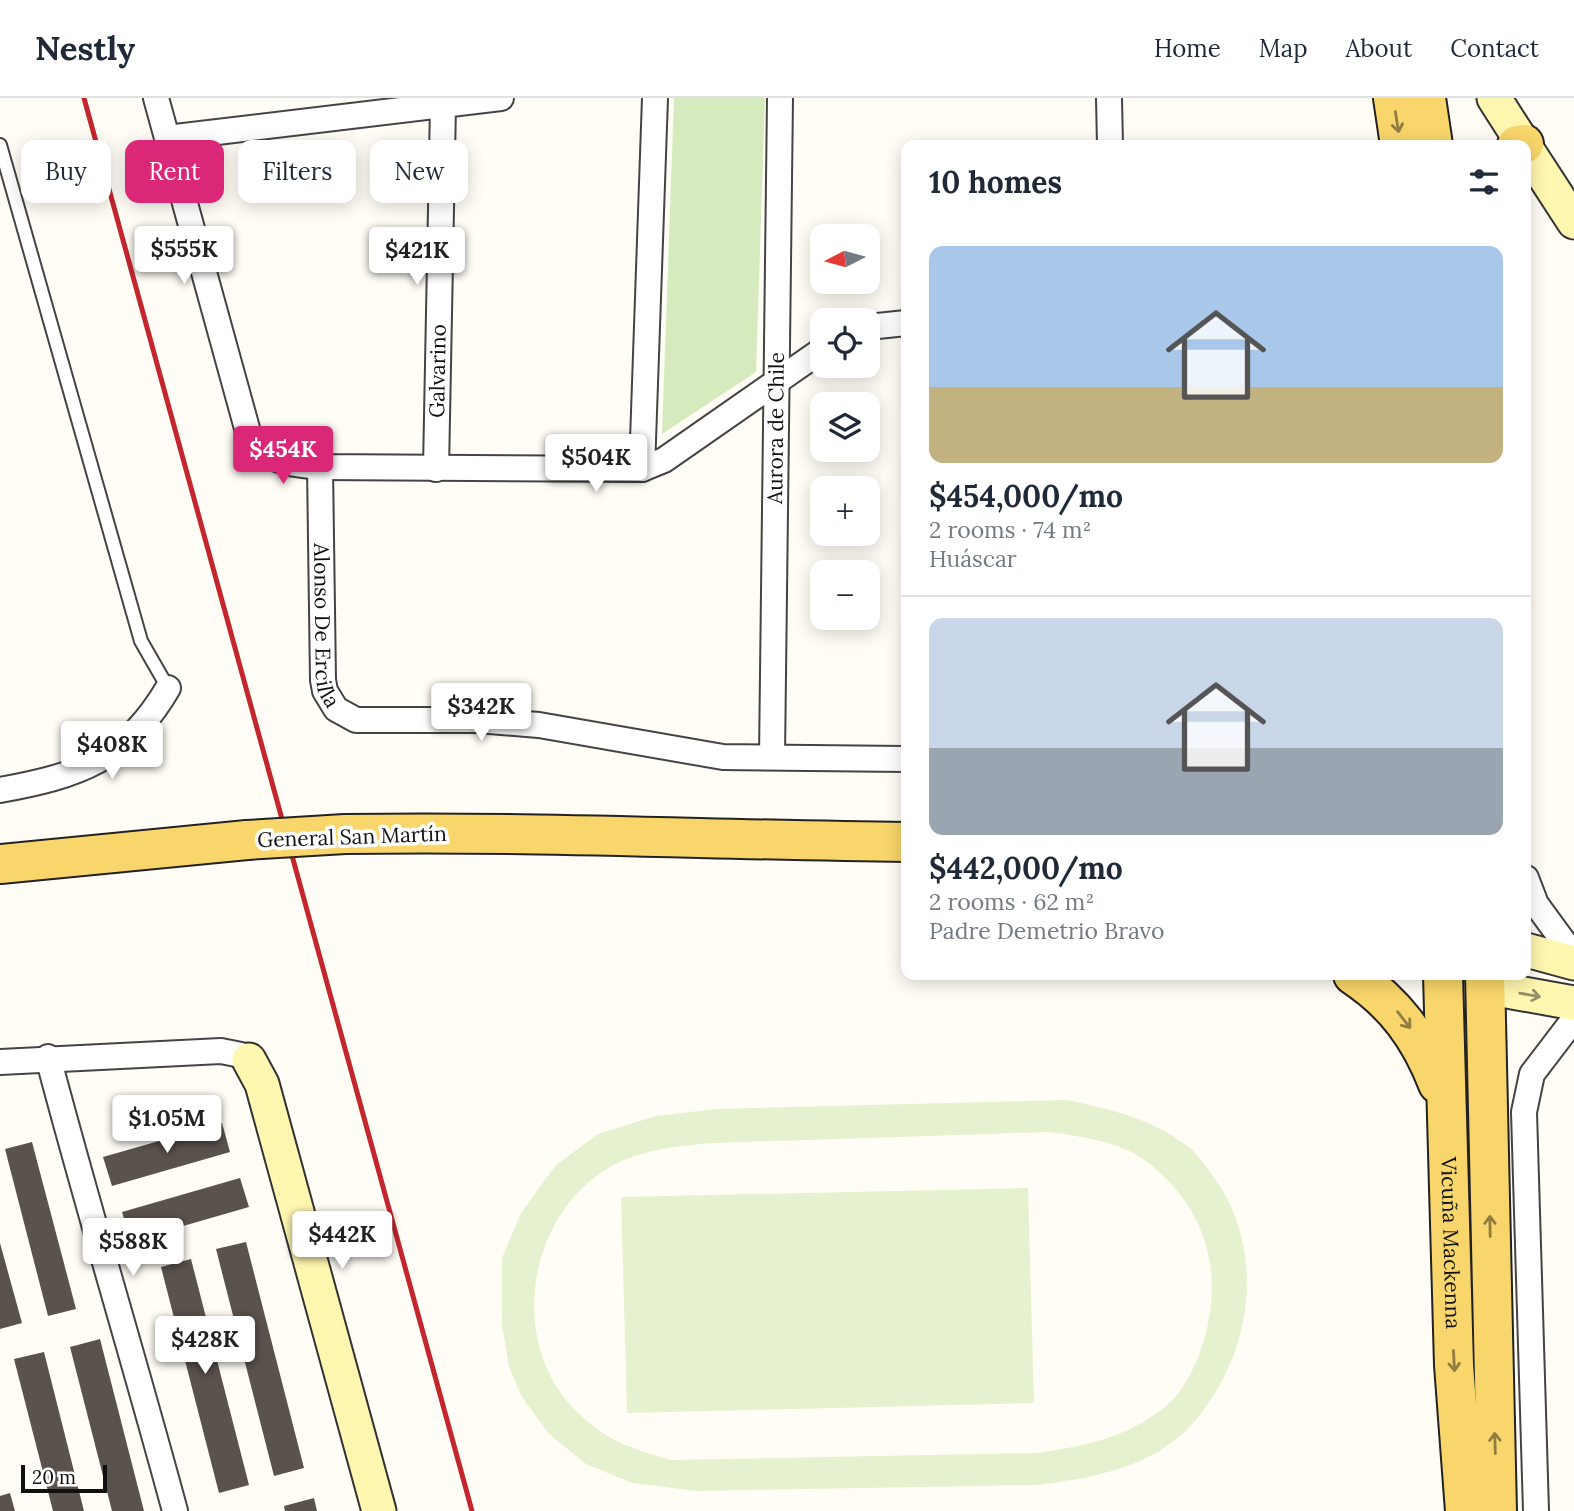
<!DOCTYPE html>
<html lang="en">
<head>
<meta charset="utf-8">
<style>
  :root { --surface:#fff; --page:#f6f6f7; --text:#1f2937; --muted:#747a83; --line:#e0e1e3; --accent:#db2777 }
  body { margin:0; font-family:Lora,serif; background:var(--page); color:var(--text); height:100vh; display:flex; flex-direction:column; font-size:26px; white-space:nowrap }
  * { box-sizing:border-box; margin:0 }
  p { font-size:23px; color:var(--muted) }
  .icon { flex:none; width:38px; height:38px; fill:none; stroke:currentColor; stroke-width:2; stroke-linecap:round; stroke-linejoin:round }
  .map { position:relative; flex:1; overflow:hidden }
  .drawer { position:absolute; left:901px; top:42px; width:630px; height:840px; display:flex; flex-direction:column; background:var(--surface); border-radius:14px; box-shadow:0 4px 18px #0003 }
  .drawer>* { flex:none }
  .guide { position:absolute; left:21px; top:42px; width:665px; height:63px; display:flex; gap:14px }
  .needle { width:46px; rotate:264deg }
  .controls { position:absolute; left:810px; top:126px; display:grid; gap:14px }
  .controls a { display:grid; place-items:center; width:70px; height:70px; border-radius:14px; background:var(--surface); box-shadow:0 4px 18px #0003; font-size:35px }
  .scale { position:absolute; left:21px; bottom:18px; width:86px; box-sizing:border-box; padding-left:7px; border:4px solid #111; border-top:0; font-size:19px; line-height:24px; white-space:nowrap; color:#111; -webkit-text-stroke:5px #fff; paint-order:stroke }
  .price { position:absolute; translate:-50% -60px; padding:0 16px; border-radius:7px; background:#fff; color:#222; font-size:23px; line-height:46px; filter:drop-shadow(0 2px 4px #0008) }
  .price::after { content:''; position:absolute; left:50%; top:42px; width:21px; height:16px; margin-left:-10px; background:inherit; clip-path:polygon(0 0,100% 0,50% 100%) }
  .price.current { background:var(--accent); color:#fff }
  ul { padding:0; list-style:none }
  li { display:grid; align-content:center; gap:14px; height:371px; padding:0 28px }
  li+li { border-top:2px solid var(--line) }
  li span { display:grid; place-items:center; height:217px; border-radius:14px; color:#555 }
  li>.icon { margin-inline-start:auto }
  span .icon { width:126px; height:126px; fill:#fffc; stroke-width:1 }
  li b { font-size:30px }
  h2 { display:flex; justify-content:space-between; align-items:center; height:84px; padding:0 28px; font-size:30px }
  .pill { padding:0 24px; border-radius:14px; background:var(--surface); box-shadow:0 4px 18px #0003; font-size:24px; line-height:63px }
  .pill.current { background:var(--accent); color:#fff }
  header { display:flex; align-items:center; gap:42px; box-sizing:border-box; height:98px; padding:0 35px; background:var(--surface); border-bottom:2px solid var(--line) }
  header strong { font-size:33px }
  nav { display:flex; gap:38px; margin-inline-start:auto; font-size:24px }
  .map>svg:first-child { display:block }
  .green { fill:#d5ebbd }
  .pitch { fill:#e6f2cf; fill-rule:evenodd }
  .building { fill:#5a524d }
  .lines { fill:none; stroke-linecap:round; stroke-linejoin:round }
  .lane-casing { stroke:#444; stroke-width:16 }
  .street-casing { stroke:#444; stroke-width:28 }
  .secondary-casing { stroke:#333; stroke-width:37 }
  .primary-casing { stroke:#222; stroke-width:42 }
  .lane { stroke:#fff; stroke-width:12 }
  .street { stroke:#fff; stroke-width:24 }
  .secondary { stroke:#fff6b0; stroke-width:33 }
  .primary { stroke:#f9d66b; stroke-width:38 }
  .rail { stroke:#c4262e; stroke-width:5 }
  .primary-bridge-casing { stroke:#222; stroke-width:42; stroke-linecap:butt }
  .primary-bridge { stroke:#f9d66b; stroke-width:38 }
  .oneway { stroke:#917d42 }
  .oneway2 { stroke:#948f68 }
  .labels { text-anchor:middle; stroke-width:7; stroke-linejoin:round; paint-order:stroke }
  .street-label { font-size:21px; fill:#111; stroke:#fff }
</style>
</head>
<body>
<header>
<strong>Nestly</strong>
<nav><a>Home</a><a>Map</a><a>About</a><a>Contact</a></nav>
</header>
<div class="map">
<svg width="1574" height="1413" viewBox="0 0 1574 1413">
  <rect width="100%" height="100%" fill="#fffdf5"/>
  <path class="green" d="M674 0H765L756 274 662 336Z"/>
  <path class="pitch" d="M1067 1002C1113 1012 1151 1020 1190 1050 1197 1056 1204 1066 1210 1074 1268 1149 1254 1254 1194 1324 1156 1368 1094 1380 1039 1387L697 1393 632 1385 586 1366 549 1336 522 1299 509 1269 502 1226V1160L521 1115 556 1067 598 1036 656 1018 716 1011ZM1050 1034C1081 1039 1120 1043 1146 1063 1208 1110 1226 1179 1201 1251 1194 1271 1182 1296 1165 1309 1127 1340 1084 1348 1037 1355L671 1362C631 1350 608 1344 577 1314 503 1242 529 1103 624 1062 652 1050 683 1048 713 1045Z
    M1028 1090 1034 1305 627 1315 621 1099Z"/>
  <path class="building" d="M222 1025 230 1054 112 1088 103 1059Z
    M32 1044 76 1211 48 1218 5 1051Z
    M240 1080 249 1109 131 1143 122 1114Z
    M246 1144 304 1370 274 1378 216 1151Z
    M0 1145 22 1225 0 1231Z
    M191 1161 249 1387 219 1395 161 1169Z
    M100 1241 144 1413H112L70 1249Z
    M44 1254 84 1413H53L14 1261Z
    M10 1395 15 1413H0V1398Z
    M314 1400 317 1413H285L284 1408Z"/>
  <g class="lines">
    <defs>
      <path id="lane" d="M0 47 141 543 168 590"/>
      <g id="street">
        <path d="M156 0 248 334C269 365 284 365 320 369L642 371 664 362 822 252"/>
        <path d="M1109 0 1110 47"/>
        <path d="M167 40 501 0"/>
        <path d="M868 229 906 225"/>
        <path id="s1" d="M320 369 323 582 325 593 336 611 356 622H477L539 627 723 659 906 661"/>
        <path id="s2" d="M436 371 443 7"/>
        <path d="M642 371 655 0"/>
        <path id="s3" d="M772 659 780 0"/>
        <path d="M0 692C78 678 126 662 168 590"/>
        <path d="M1526 780 1536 806 1574 858"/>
        <path d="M48 959C88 1111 134 1261 175 1413"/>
        <path d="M0 964 221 953 241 957 249 962"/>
        <path d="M1536 1413 1524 1014 1532 976 1574 921"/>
      </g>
      <path id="secondary" d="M1494 0 1524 47
        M1526 50 1574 124
        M1526 852 1574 865
        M1485 889 1574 905
        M249 962 262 986 379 1413"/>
      <g id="primary">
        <path d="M1393 0 1400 47"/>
        <path d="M1426 0 1433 47"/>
        <path d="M1517 47 1524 46"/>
        <path d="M345 736C533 733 719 742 906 744"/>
        <path d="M0 766 247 742"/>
        <path d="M1353 877C1395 905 1420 939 1438 986"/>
        <path id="s4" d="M1443 877 1454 1267 1465 1413"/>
        <path d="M1485 877 1497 1413"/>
      </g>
    </defs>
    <use href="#lane" class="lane-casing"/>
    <use href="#street" class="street-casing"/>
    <use href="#secondary" class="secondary-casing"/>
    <use href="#primary" class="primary-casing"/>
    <use href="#lane" class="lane"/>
    <use href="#street" class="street"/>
    <use href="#secondary" class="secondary"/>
    <use href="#primary" class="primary"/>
    <path class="rail" d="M84 0 472 1413"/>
    <defs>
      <path id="primary-bridge" d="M247 742 345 736"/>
    </defs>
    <use href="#primary-bridge" class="primary-bridge-casing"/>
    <use href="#primary-bridge" class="primary-bridge"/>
  </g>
  <defs><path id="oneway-shaft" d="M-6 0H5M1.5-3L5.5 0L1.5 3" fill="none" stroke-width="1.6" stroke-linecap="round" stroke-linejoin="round" transform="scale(1.75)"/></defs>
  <g class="oneway">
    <use href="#oneway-shaft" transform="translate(1397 24) rotate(81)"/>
    <use href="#oneway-shaft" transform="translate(1404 922) rotate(52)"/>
    <use href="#oneway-shaft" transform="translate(1490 1128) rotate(-91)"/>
    <use href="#oneway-shaft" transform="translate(1454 1263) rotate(87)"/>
    <use href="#oneway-shaft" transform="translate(1495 1345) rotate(-92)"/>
  </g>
  <use class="oneway2" href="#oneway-shaft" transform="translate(1530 897) rotate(10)"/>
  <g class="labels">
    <g class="street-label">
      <text dy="7" stroke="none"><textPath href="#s2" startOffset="98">Galvarino</textPath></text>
      <text dy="7" stroke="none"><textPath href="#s3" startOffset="329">Aurora de Chile</textPath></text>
      <text dy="7" stroke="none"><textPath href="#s1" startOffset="159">Alonso De Ercilla</textPath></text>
      <text transform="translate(352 739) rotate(-2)" y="7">General San Martín</text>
      <text dy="7" stroke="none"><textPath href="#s4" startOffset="268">Vicuña Mackenna</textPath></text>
    </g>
  </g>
</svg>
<div class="controls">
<a><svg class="needle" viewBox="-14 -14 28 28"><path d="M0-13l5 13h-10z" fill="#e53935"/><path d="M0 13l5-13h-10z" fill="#747a83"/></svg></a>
<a><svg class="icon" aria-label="locate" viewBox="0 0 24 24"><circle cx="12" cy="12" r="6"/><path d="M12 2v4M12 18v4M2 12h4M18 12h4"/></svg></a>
<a><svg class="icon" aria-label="layers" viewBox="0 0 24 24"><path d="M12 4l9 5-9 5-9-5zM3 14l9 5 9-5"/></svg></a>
<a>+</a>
<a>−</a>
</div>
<div class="scale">20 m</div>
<b class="price" style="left:184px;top:188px">$555K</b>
<b class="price" style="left:417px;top:189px">$421K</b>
<b class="price current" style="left:283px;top:388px">$454K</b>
<b class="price" style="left:596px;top:396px">$504K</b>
<b class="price" style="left:481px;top:645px">$342K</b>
<b class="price" style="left:112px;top:683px">$408K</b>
<b class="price" style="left:167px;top:1057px">$1.05M</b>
<b class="price" style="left:342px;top:1173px">$442K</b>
<b class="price" style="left:133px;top:1180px">$588K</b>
<b class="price" style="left:205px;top:1278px">$428K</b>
<div class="guide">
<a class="pill">Buy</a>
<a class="pill current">Rent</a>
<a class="pill">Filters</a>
<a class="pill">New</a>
</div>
<section class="drawer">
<h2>10 homes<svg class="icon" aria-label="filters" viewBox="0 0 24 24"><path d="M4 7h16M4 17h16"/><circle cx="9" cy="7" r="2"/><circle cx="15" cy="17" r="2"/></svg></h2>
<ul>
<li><span style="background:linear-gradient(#a9c7e8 65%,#c2b280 0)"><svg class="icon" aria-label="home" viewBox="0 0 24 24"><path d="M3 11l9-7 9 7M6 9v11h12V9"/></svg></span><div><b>$454,000/mo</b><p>2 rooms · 74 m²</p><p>Huáscar</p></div></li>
<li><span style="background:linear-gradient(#c9d6e8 60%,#9aa5b1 0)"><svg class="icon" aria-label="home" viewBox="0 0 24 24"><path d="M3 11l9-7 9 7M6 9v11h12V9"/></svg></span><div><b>$442,000/mo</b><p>2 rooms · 62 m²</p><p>Padre Demetrio Bravo</p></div></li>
</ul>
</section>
</div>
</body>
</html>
